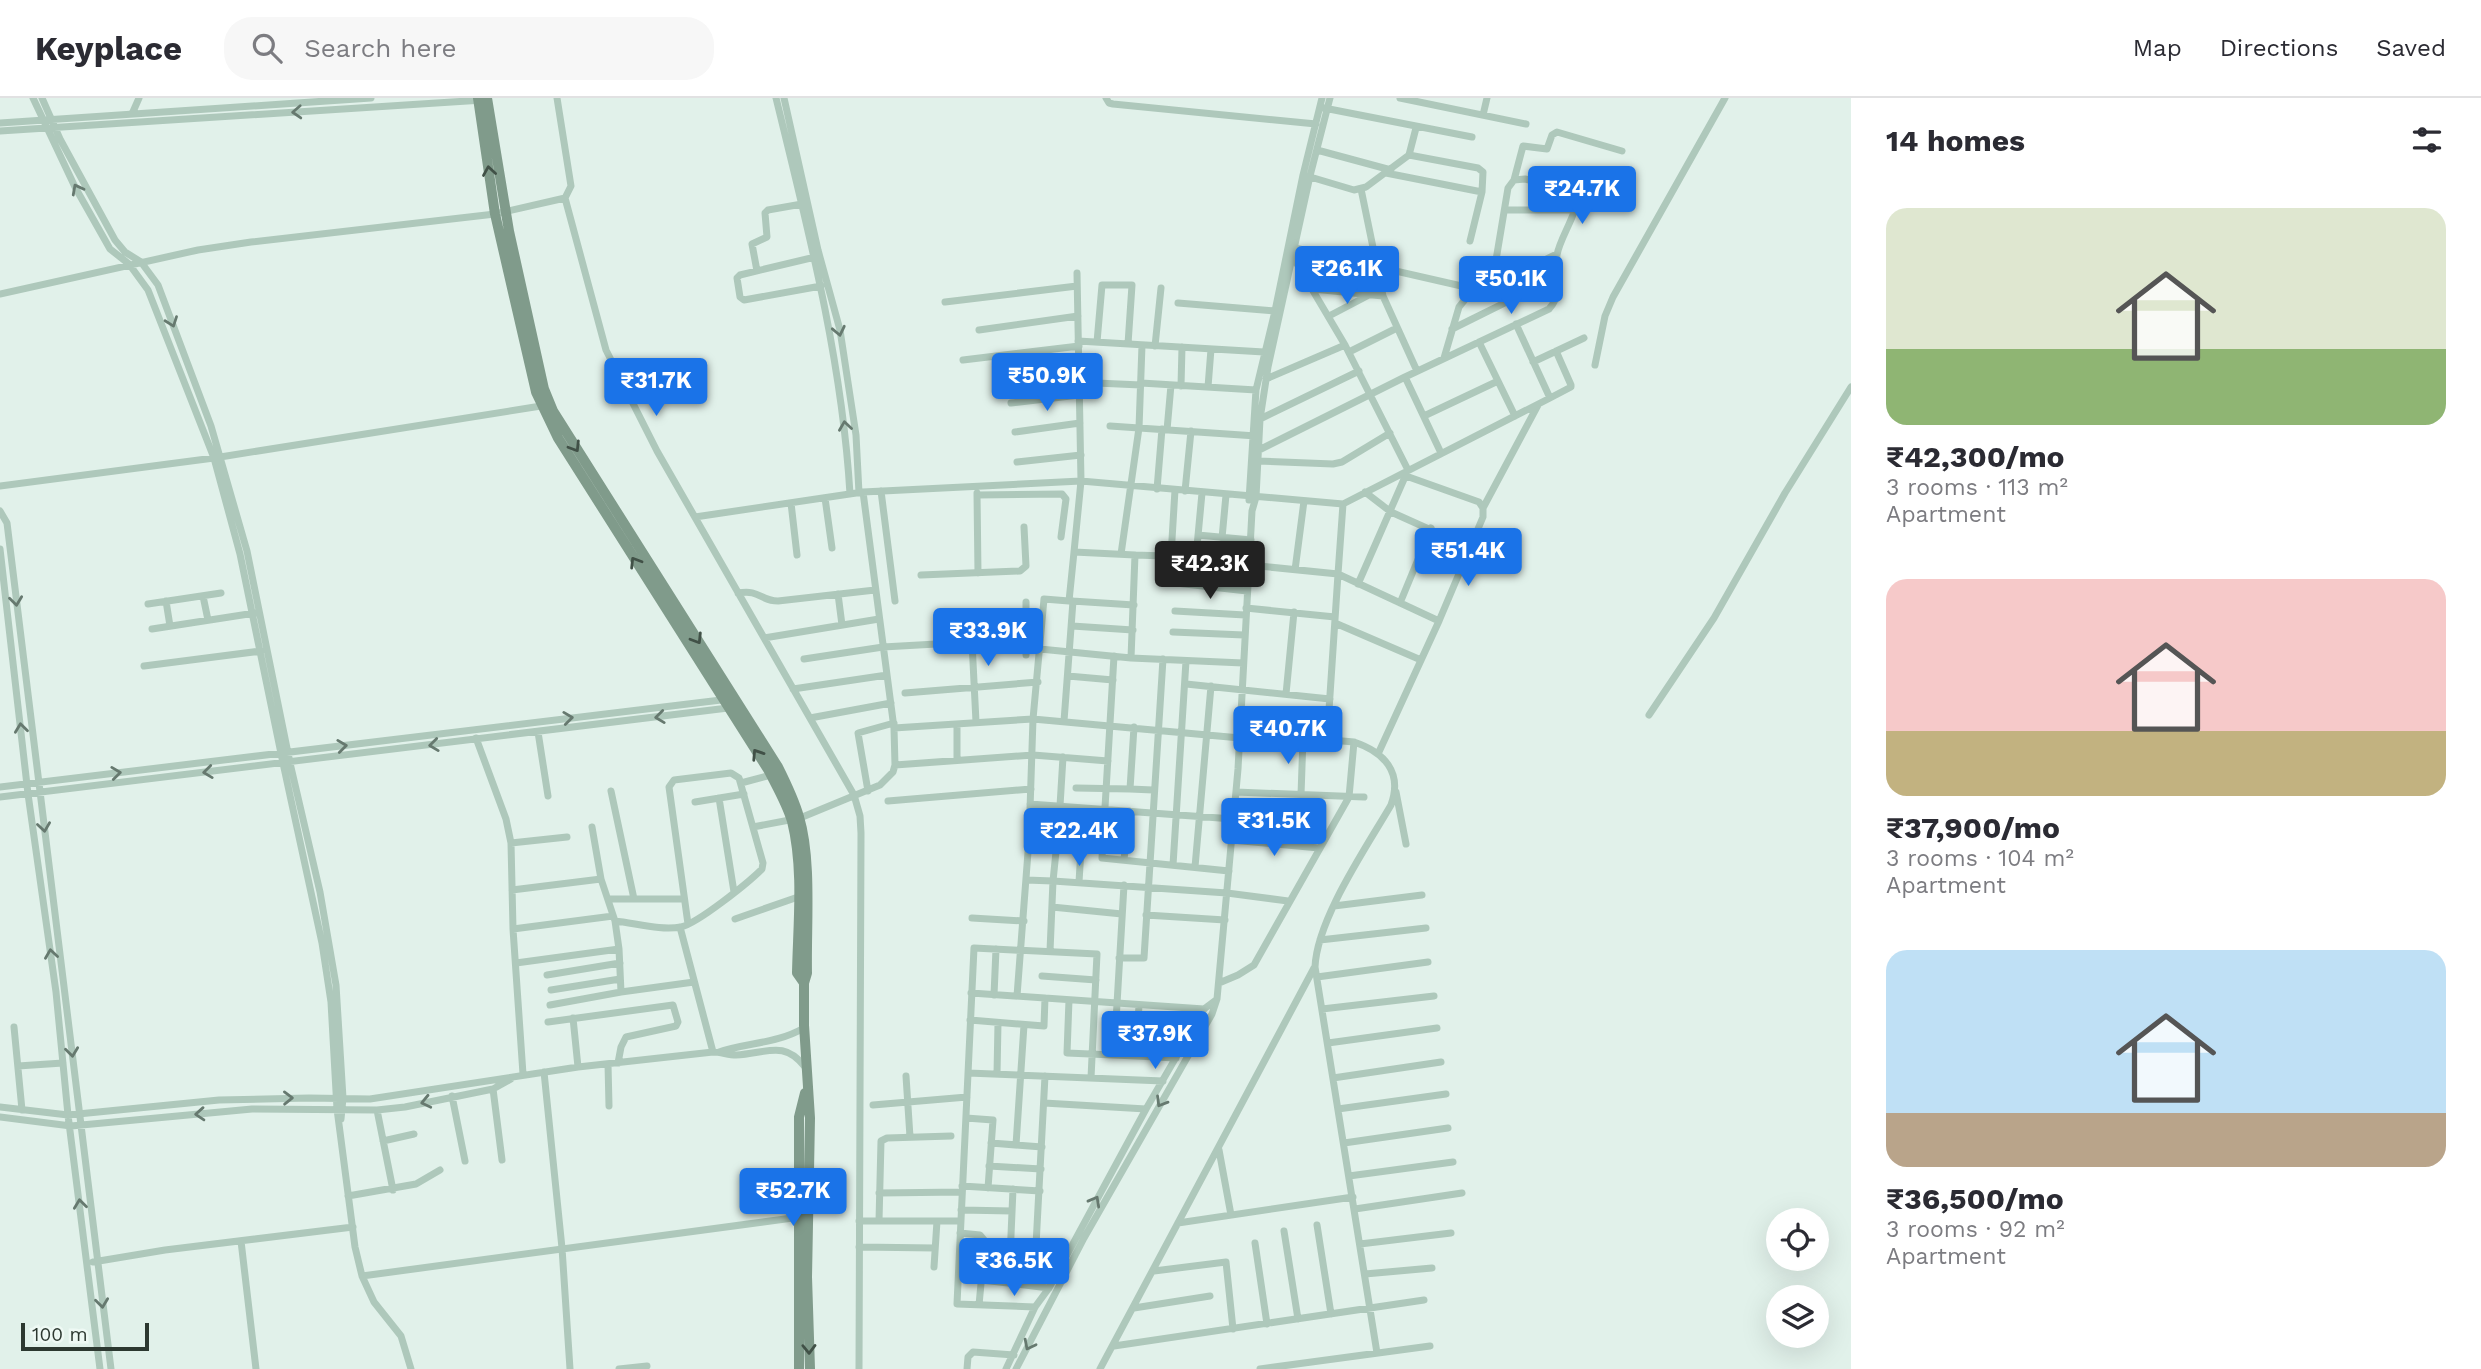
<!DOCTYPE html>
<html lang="en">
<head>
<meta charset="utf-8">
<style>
  :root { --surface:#fff; --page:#f7f7f7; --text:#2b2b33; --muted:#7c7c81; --line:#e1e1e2; --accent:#1a73e8 }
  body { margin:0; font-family:"Work Sans",sans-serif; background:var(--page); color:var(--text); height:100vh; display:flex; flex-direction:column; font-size:26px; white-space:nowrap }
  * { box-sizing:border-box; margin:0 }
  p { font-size:23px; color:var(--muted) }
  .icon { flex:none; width:38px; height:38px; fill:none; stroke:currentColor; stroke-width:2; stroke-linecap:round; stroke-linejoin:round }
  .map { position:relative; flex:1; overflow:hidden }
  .panel { display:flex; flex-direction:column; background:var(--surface); width:630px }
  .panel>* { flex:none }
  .controls { position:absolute; left:1766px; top:1110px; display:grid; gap:14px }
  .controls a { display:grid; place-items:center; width:63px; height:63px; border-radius:50%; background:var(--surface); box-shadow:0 7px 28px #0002; font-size:35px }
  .scale { position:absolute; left:21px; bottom:18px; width:128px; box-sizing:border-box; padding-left:7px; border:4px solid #2c3830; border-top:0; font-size:19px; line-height:24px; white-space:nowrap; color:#2c3830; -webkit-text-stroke:5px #eef9f4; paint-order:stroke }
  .price { position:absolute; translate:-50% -60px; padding:0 16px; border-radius:7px; background:var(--accent); color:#fff; font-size:23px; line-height:46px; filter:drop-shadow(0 2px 4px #0008) }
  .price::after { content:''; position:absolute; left:50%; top:42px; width:21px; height:16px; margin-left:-10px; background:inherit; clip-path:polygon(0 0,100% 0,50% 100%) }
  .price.current { background:#222; color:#fff }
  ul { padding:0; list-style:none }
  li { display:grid; align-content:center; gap:14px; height:371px; padding:0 35px }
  li span { display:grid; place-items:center; height:217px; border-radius:21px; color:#555 }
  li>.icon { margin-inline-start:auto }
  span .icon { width:126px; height:126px; fill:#fffc; stroke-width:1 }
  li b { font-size:30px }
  h2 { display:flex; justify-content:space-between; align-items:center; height:84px; padding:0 35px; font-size:30px }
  header { display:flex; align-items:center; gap:42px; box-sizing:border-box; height:98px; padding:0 35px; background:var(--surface); border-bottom:2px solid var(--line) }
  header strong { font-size:33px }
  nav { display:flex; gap:38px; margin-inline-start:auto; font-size:24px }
  .search { width:490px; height:63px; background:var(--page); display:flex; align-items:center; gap:18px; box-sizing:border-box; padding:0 24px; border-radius:28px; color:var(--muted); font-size:26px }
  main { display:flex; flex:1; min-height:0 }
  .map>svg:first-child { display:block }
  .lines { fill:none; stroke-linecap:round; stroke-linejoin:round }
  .street { stroke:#aec8bb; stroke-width:7 }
  .secondary { stroke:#809b8b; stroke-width:10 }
  .oneway { stroke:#66796f }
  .oneway2 { stroke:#415147 }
</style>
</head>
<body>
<header>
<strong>Keyplace</strong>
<div class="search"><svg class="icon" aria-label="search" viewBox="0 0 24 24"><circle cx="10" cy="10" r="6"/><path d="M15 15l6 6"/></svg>Search here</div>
<nav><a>Map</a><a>Directions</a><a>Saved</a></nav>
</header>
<main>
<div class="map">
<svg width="1851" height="1271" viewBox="0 0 1851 1271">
  <rect width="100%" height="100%" fill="#e1f1ea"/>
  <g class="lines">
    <path class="street" d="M33 0 75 89 110 151 129 166 148 192 214 360 240 456 283 665 322 845 331 904 337 1011 355 1149 362 1178 374 1204 401 1238 411 1271
      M42 0 60 41 115 142 125 154 141 164 158 187 211 328 247 453 290 665 320 794 336 887 343 1000 341 1021
      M776 0C808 131 842 261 850 396
      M784 0 818 152 840 232 856 337 859 395
      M1106 0 1109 5 1113 6 1316 26
      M1400 0 1526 26
      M1324 10 1472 39
      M132 16 139 0
      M1483 17 1487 0
      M0 25 371 0
      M0 33 483 2
      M1317 52 1391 72
      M1409 57 1478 70 1483 74 1482 94 1470 143
      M1386 75 1482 94
      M1307 78 1354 92 1366 89 1409 57 1416 30
      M1514 82 1523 48 1547 51 1552 37 1557 34 1622 53
      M1361 91 1383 198 1417 273
      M565 100 606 252 657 353 854 697 860 718 861 735 859 1271
      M1505 112H1574
      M1295 150 1479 192
      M815 159 740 177 737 180 740 199 744 202 821 188
      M1293 159 1345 247 1408 372 1358 486
      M757 173 752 146 767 139 765 115 768 112 802 106
      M1077 175 1081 383 1074 454 1135 457 1131 560 1243 565
      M1313 191 1383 198
      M0 196 198 152 251 144 495 116 565 100 571 88 557 0
      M945 204 1077 188
      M1178 205 1275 213
      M1329 218 1369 197
      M1452 231 1557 179
      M979 232 1078 218
      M1078 243 1264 254
      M1097 244 1102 187H1132L1128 246
      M1479 244 1515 318
      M1155 248 1161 190
      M1349 254 1397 230
      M1444 260 1459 209 1467 199 1557 156
      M963 262 1079 248
      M1533 264 1584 240
      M1595 267 1605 218 1613 199 1725 0
      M1405 279 1441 355
      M1266 281 1345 247
      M1096 285 1141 287
      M1141 285 1256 292
      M1181 288 1182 249
      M1208 289 1211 251
      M1550 300 1571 289V287L1556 253
      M1011 305 1079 297
      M1424 318 1498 283
      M1260 321 1359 273
      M1110 328 1256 338
      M1167 332 1171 287
      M1015 334 1080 325
      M1259 352 1405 279 1549 211C1564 195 1554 176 1557 157 1560 138 1582 110 1576 93L1525 81 1514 82 1508 90 1492 186
      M1258 363 1333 366 1342 364 1390 335
      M1017 364 1081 357
      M0 388 214 360 541 308
      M1157 391 1162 331
      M881 393 895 503
      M1185 393 1191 333
      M863 394 894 630 1033 621 1240 640
      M1365 394 1391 414 1471 450
      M977 395 978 475
      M1202 395 1196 459 1249 462
      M978 397 1062 396 1066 401 1061 439
      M825 400 832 450
      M1249 402 1256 292 1275 213 1303 77 1322 0
      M791 405 797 457
      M1483 410 1538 307
      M0 413 7 425 111 1271
      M695 419 863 394 1081 383 1343 406 1550 300 1516 226
      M1198 437 1251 442
      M1222 440 1226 397
      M0 451 28 696 56 894 68 1017 100 1271
      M1121 456 1139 330 1142 247
      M1135 457 1196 459
      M1171 458 1175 392
      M1249 467 1338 476 1343 406
      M1295 472 1304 403
      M921 477 1020 473 1026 468 1024 429
      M1176 485 1247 493
      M738 495C760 491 760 503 778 503L875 492
      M838 496 842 527
      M203 498 208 522
      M166 503 170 528
      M1072 503 1134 507
      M1026 504V557
      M1400 505 1431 430
      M148 506 221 495
      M1246 510 1335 519
      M1175 513 1245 517
      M1335 525 1421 562
      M1072 528 1133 532
      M152 531 255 515
      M1173 534 1244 537
      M764 540 879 521
      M1040 551 1131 560
      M1114 558 1102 760 1229 773
      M804 561 883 549 972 544
      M144 568 261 553
      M1068 578 1113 582
      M1186 586 1330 601
      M793 591 887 577
      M905 595 1038 584
      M1286 596 1294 514
      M1649 617 1714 520 1785 395 1851 289
      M810 620 891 605
      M1064 623 1073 503
      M976 624 972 544 1026 541
      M957 626V662
      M1134 629 1130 691 1153 692
      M538 634 548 698
      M1240 634 1354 644C1384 654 1403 674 1391 707 1366 750 1317 821 1315 869L1377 1255
      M476 640 506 721 511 745 513 831 523 976
      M1327 642 1338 476 1439 523
      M1378 656 1439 523 1483 419V410L1479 404 1406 378
      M895 667 1033 657 1108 663
      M741 685 771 677
      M0 689 721 602
      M1076 690 1130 691
      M611 693 634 801
      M868 693 858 635 894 625
      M1236 694 1364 699
      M1396 694 1406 746
      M1301 697 1303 640
      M0 699 728 610
      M719 700 734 794
      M888 703 1031 691
      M695 704 744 696
      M1030 706 1233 721
      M1060 708 1063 659
      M592 729 601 781 615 823 619 851 621 894
      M753 729 800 720 880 687 893 674 895 667 894 630
      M1029 732 1104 737
      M1058 734 1053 783 1227 795 1288 803
      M1232 742 1319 750
      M511 745 567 739
      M1124 762 1129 713
      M1173 767 1186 563
      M1195 769 1211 588
      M1026 782 1053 783 1050 853
      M1079 784 1082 735
      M512 792 601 781
      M608 801H684
      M1334 808 1422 797
      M1052 809 1122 816
      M1146 817 1225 822
      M972 820 1024 823
      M735 821 798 799
      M615 823C635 825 661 833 681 829 698 825 748 785 762 771L763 765 739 680 731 675 674 682 669 689 688 826
      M680 829 713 954
      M513 831 613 818
      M1320 842 1426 830
      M1119 860H1144L1163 561
      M516 865 619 851
      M547 877 620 865
      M1042 878 1096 882
      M1317 879 1428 864
      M1219 885 1238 877 1254 867 1349 699 1354 644
      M551 892 620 881
      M971 895 1204 911
      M994 897 996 851
      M1017 898 1029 741 1033 621 1044 501 1069 503 1074 454
      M1069 902 1067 955 1136 958 1139 907
      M550 907 621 894 694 884
      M1322 911 1434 898
      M573 920 578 969
      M970 922 1044 928 1045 900
      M548 924 673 907 678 924 676 928 626 939 621 949 618 965
      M14 929 22 1012
      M1328 945 1437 930
      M719 954C749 944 776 946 804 930
      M1114 957 1124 787
      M1136 958 1176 960
      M608 966 609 1008
      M18 968 63 965
      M544 974 562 1150 570 1271
      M968 975 1163 983
      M997 976 998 925
      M906 978 910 1039
      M1333 980 1441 964
      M493 991 502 1062
      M452 998 465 1063
      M1044 1005 1146 1011
      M873 1007 967 999
      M0 1009 68 1017 219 1002 309 1000 370 1001 578 969 713 954C721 954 728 957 736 957 765 956 784 941 805 969
      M1338 1011 1446 996
      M377 1012 393 1092
      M0 1019 71 1028 252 1011 377 1012 405 1009 493 991 511 981
      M966 1020 993 1022 988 1090
      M383 1043 414 1036
      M991 1045 1042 1049
      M1344 1045 1448 1030
      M1016 1047 1024 927
      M1219 1052 1231 1117
      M989 1068 1041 1071
      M1349 1078 1453 1064
      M962 1088 1040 1093
      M1013 1091 1010 1160 1058 1171
      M879 1095 962 1094
      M348 1098 416 1086 440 1072
      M1355 1111 1462 1095
      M961 1112 1012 1113
      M859 1123H961
      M879 1123 881 1043 887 1040 951 1038
      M1178 1125 1353 1099
      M1317 1127 1331 1216
      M1284 1133 1298 1221
      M960 1135 980 1137 985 1143 979 1207
      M241 1143 256 1271
      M1255 1145 1267 1226
      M1360 1146 1451 1135
      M859 1149 935 1150
      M93 1164 165 1152 353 1129
      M1035 1166 1045 978
      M934 1169 937 1123
      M1154 1173 1226 1164 1233 1231
      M1365 1176 1432 1170
      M362 1178 800 1119
      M982 1182 1049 1190
      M1035 1209 957 1206 974 850 1097 856 1091 980
      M1134 1210 1210 1198
      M1114 1248 1424 1202
      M619 1271 647 1268
      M967 1271 968 1259 973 1254 1014 1257
      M1006 1271 1035 1209 1049 1190 1146 1011 1204 911 1216 902
      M1016 1271 1084 1140 1212 916 1217 901 1238 671 1252 413 1256 399 1260 321 1268 269 1310 78 1330 0
      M1100 1271 1314 870
      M1260 1271 1430 1248"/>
    <path class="secondary" d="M478 0 495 116 536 294 558 340 769 673C777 689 787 706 792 723 804 771 798 826 797 875L804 885
      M487 0 509 133 544 291 553 313 778 669C786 685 794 701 799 719 812 762 806 828 807 875L804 885V927L810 1020 807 1179 810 1271
      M799 1271V1019L805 995"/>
  </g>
  <defs><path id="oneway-chevron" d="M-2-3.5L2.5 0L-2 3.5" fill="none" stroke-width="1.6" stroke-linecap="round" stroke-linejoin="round" transform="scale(1.75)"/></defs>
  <g class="oneway">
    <use href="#oneway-chevron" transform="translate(297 14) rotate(177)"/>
    <use href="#oneway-chevron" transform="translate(77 91) rotate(-118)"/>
    <use href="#oneway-chevron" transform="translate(172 224) rotate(70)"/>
    <use href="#oneway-chevron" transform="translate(839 233) rotate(78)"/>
    <use href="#oneway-chevron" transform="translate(845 328) rotate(-98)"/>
    <use href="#oneway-chevron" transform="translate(16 503) rotate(83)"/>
    <use href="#oneway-chevron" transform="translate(660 619) rotate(173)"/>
    <use href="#oneway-chevron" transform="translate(568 620) rotate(-7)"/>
    <use href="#oneway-chevron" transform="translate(21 630) rotate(-97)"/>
    <use href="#oneway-chevron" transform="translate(434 647) rotate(173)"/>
    <use href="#oneway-chevron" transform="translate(342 648) rotate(-7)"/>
    <use href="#oneway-chevron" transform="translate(208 674) rotate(173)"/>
    <use href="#oneway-chevron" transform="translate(116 675) rotate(-7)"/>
    <use href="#oneway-chevron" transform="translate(44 729) rotate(82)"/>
    <use href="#oneway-chevron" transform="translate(51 856) rotate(-98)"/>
    <use href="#oneway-chevron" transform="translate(72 954) rotate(83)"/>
    <use href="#oneway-chevron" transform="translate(288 1000) rotate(-1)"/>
    <use href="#oneway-chevron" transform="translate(426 1004) rotate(167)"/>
    <use href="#oneway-chevron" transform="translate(1161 1004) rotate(121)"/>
    <use href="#oneway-chevron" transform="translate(200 1016) rotate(176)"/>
    <use href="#oneway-chevron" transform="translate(1095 1103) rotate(-61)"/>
    <use href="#oneway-chevron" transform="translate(80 1106) rotate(-97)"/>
    <use href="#oneway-chevron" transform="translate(102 1205) rotate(83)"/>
    <use href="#oneway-chevron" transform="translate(1029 1247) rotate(117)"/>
  </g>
  <g class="oneway2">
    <use href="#oneway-chevron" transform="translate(489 73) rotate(-99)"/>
    <use href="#oneway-chevron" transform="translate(575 349) rotate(58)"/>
    <use href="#oneway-chevron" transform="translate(635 464) rotate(-122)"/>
    <use href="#oneway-chevron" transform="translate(697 541) rotate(58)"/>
    <use href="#oneway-chevron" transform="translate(757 656) rotate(-123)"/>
    <use href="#oneway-chevron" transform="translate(809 1251) rotate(89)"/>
  </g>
</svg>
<div class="controls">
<a><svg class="icon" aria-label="locate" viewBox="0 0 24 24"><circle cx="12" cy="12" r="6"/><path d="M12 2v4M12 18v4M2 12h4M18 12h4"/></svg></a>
<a><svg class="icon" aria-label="layers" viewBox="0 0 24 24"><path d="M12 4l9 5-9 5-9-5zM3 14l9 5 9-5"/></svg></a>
</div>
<div class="scale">100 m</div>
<b class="price" style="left:1582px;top:128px">₹24.7K</b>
<b class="price" style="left:1347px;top:208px">₹26.1K</b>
<b class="price" style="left:1511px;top:218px">₹50.1K</b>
<b class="price" style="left:1047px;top:315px">₹50.9K</b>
<b class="price" style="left:656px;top:320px">₹31.7K</b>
<b class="price" style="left:1468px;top:490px">₹51.4K</b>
<b class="price current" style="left:1210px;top:503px">₹42.3K</b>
<b class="price" style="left:988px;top:570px">₹33.9K</b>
<b class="price" style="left:1288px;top:668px">₹40.7K</b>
<b class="price" style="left:1274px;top:760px">₹31.5K</b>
<b class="price" style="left:1079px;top:770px">₹22.4K</b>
<b class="price" style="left:1155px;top:973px">₹37.9K</b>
<b class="price" style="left:793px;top:1130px">₹52.7K</b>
<b class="price" style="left:1014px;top:1200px">₹36.5K</b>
</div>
<section class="panel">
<h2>14 homes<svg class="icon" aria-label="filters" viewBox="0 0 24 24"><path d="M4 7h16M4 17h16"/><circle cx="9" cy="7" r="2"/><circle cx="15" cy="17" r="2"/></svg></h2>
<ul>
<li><span style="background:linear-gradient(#dfe7d0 65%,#8fb573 0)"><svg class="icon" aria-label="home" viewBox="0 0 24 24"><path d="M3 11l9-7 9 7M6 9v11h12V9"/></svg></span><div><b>₹42,300/mo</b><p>3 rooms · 113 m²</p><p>Apartment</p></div></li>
<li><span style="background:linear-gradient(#f6c9c9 70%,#c2b280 0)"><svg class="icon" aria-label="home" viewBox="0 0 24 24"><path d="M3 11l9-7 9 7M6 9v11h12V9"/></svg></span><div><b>₹37,900/mo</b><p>3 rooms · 104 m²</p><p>Apartment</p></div></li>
<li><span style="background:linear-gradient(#bfe0f5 75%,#b9a48a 0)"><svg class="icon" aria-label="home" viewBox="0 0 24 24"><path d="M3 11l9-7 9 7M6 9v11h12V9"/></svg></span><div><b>₹36,500/mo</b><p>3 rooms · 92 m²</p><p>Apartment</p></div></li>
</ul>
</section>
</main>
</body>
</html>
